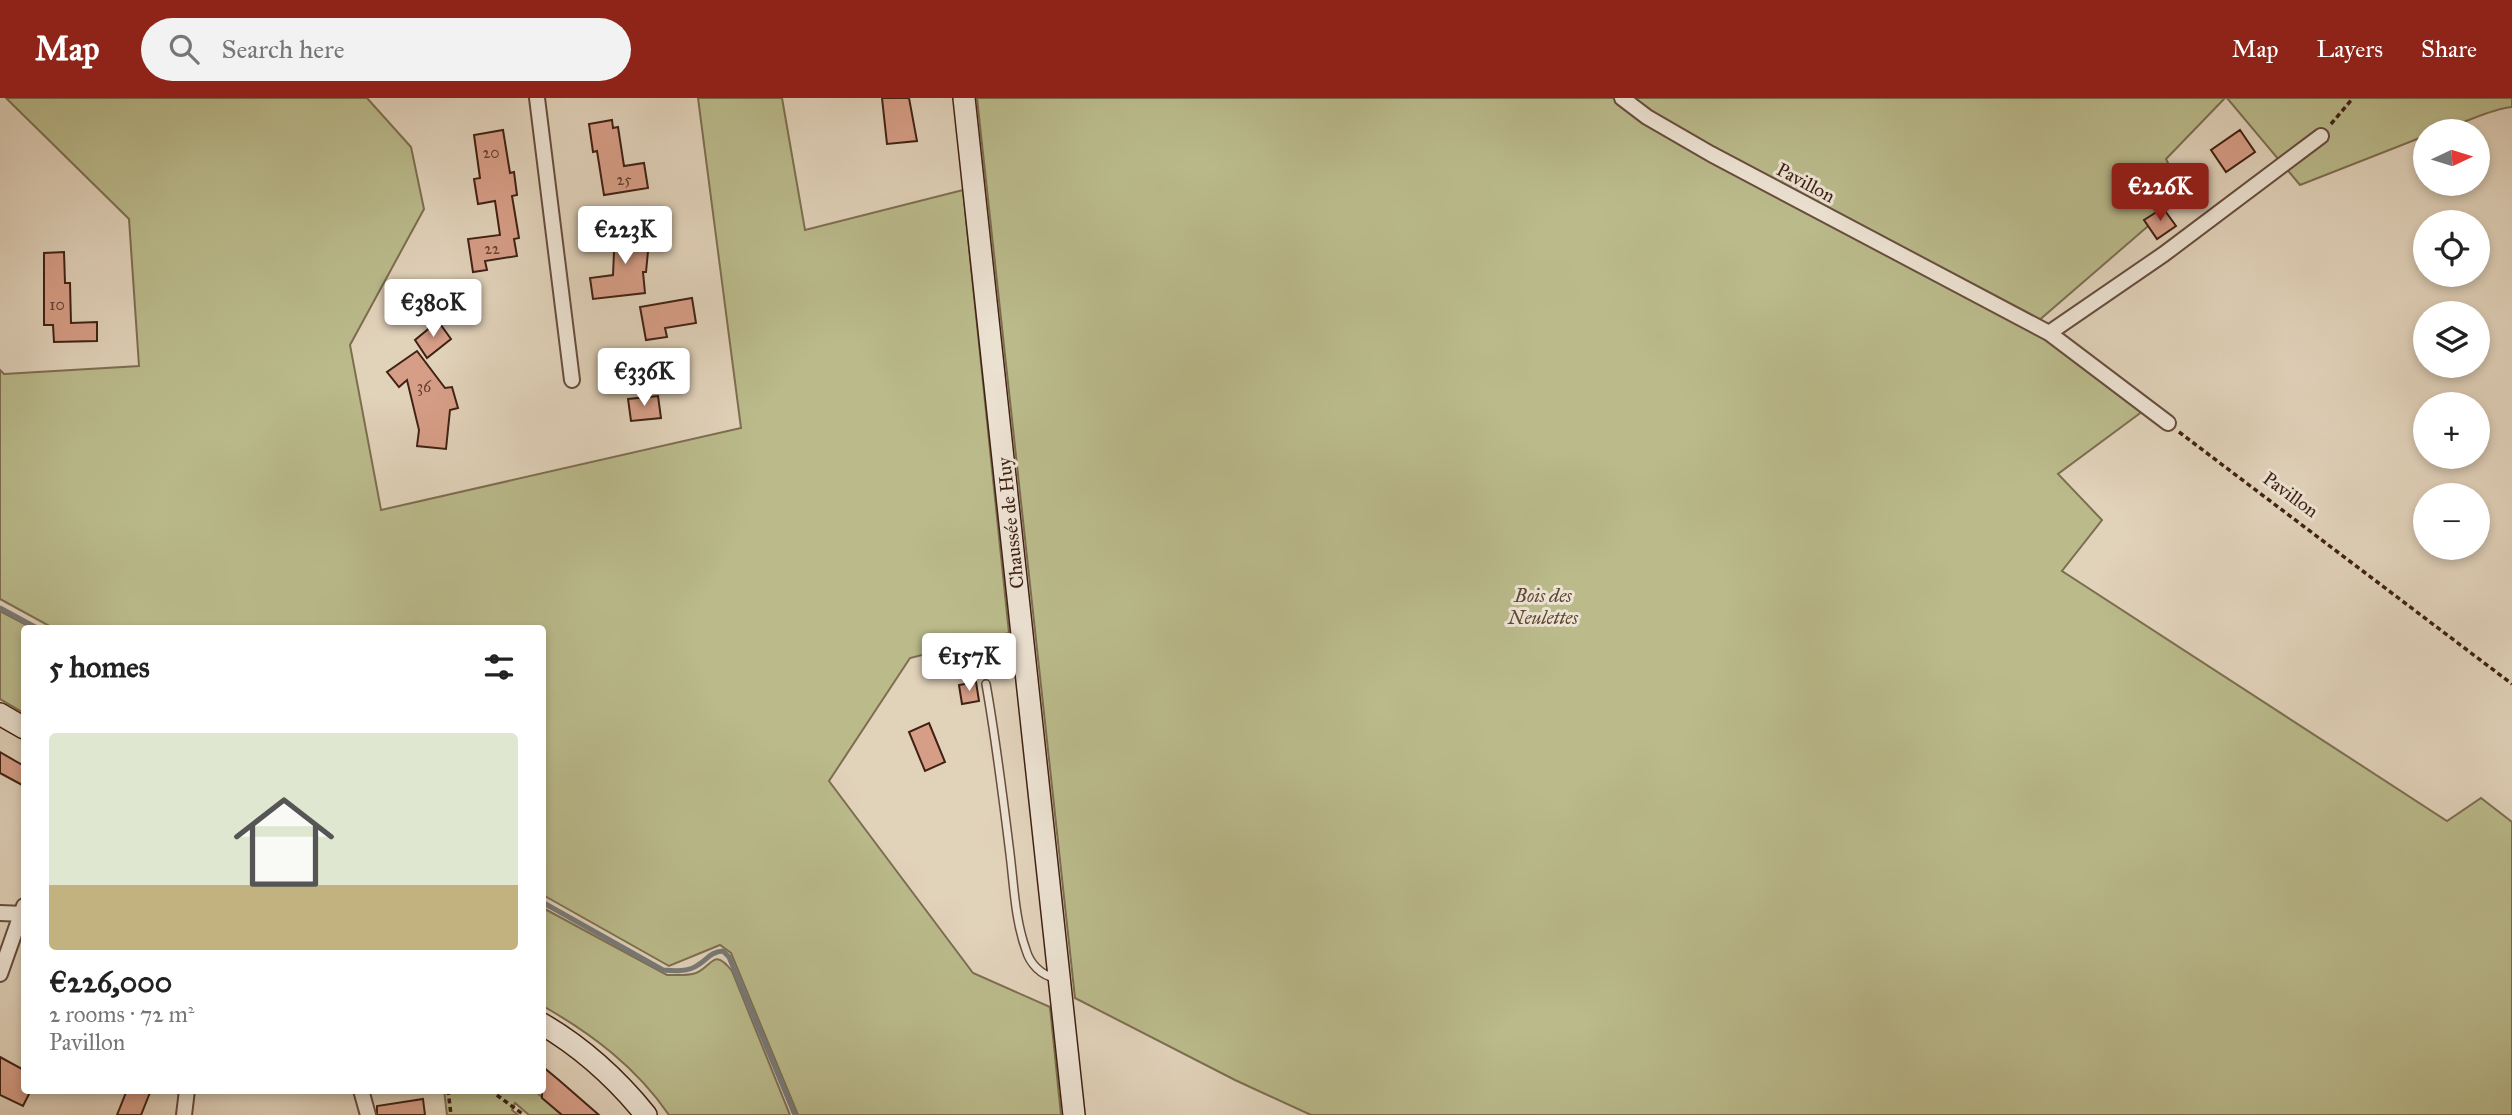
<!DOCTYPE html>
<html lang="en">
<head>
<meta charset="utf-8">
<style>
  :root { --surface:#fff; --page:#f2f2f2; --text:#222; --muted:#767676; --line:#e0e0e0; --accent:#8f2418 }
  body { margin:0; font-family:"IM FELL Great Primer",serif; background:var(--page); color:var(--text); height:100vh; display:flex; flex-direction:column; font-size:26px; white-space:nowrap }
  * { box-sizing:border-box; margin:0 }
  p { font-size:23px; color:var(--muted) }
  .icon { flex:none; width:38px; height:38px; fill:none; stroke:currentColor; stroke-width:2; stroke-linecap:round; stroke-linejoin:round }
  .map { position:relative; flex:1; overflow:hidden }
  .sheet { position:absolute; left:21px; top:527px; width:525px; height:469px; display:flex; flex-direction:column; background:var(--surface); border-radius:7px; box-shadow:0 4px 10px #0003 }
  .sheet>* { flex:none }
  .needle { width:46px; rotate:86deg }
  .fabs { position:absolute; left:2413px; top:21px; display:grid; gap:14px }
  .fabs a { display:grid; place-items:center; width:77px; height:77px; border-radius:50%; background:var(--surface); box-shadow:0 4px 10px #0003; font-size:35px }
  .price { position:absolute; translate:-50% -60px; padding:0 16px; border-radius:7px; background:#fff; color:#222; font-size:23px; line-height:46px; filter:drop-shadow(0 2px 4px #0008) }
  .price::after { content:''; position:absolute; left:50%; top:42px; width:21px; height:16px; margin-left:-10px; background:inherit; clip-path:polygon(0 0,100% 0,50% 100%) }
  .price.selected { background:var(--accent); color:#fff }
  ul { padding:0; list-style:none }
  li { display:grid; align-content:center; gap:14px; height:371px; padding:0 28px }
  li+li { border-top:2px solid var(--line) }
  li span { display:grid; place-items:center; height:217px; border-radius:7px; color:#555 }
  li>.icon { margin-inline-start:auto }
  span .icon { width:126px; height:126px; fill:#fffc; stroke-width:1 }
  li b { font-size:30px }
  h2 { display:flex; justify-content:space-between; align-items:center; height:84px; padding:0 28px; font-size:30px }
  header { display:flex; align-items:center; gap:42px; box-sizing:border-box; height:98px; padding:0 35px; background:var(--accent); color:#fff }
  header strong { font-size:33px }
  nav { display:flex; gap:38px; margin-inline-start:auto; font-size:24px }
  .search { width:490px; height:63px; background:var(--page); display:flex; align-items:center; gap:18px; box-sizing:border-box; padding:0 24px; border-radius:38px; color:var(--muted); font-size:26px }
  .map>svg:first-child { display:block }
  .green { fill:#baba8b; stroke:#7d6e50; stroke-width:2 }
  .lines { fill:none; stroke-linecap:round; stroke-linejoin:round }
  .stream { stroke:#767978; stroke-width:5 }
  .building { fill:#d79e87; stroke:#402114; stroke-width:2 }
  .lane-casing { stroke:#684d3e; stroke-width:10 }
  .street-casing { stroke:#684d3e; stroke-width:18 }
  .secondary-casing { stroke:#402114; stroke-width:24 }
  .path { stroke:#402114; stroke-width:3.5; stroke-dasharray:5 3.5; stroke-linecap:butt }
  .lane { stroke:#ece2d2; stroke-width:7 }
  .street { stroke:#ece2d2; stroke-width:14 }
  .secondary { stroke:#ece2d2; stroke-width:21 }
  .labels { text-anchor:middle; stroke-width:6; stroke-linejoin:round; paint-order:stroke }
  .number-label { font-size:16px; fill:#664031 }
  .street-label { font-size:19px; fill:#402114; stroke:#ece2d2 }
  .park-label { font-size:19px; font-style:italic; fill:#5e4732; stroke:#ece2d2 }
</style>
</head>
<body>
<header>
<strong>Map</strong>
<div class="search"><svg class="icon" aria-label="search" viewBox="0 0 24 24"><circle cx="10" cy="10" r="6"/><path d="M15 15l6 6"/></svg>Search here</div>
<nav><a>Map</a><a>Layers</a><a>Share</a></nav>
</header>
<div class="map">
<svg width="2512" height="1017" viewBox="0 0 2512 1017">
  <rect width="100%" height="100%" fill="#e1d2ba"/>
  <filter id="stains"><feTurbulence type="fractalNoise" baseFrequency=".00286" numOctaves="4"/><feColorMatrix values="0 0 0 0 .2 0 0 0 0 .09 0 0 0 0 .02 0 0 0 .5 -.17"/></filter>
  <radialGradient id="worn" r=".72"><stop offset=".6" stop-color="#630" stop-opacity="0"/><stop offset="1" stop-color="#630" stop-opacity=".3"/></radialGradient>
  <path class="green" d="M6 0H367L411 49 424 111 350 247 381 412 741 330 698 0H782L805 132 963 92 1009 535 910 560 829 683 973 875 1050 909 1061 1017H798L731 855 720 847 669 868 543 797 542 530H53L0 501V272L4 276 139 268 129 121Z
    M977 0H2225L2166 61 2184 97 2029 231 2051 243 2143 313 2058 376 2102 422 2062 473 2447 723 2481 700 2512 724V1017H1311L1235 982 1075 900Z
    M2227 0H2512V9C2482 12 2455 33 2426 33L2425 38 2300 87Z
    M0 513 32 530H24V615L0 601Z
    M543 810 667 877C676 877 687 878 696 875 713 868 713 849 732 873L790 1017H669C636 969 592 936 543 908Z
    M444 992H534L562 1017H529L515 1005 512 1012 518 1017H447Z"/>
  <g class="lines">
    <path class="stream" d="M0 510 37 530
      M542 804 663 872C675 873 688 874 698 867 708 861 710 854 723 853L729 859 795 1017"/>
  </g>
  <path class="building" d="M882 0H909L917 43 887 46Z
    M612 22 613 30 618 29 624 68 644 65 648 90 604 97 597 53 593 54 589 26Z
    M503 32 510 75 514 74 517 97 512 98 519 140 514 141 517 158 485 163 487 172 473 174 468 141 500 137 495 103 478 106 474 81 480 80 474 37Z
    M2240 32 2255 54 2226 74 2211 52Z
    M2163 110 2176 128 2157 141 2144 122Z
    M615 132 650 133 646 174H643L645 195 593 201 590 180 613 177Z
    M64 154 65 185H70L71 225 97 224V243L54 244 53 227H44V155Z
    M692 200 696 225 665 230 667 239 646 242 640 209Z
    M438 223 451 241 427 260 415 242Z
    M417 253 445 290 452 289 458 310 450 312 446 351 417 348 419 332 407 282 399 289 387 274Z
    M658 298 661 320 631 323 628 301Z
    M976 584 979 603 962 606 959 587Z
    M929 625 945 664 925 673 909 634Z
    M0 654 24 668V688L0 675Z
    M0 959 24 972V992L30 994 23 1008 0 997Z
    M542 968 560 983 599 1017H562L542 1000Z
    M127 992H151L141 1017H117Z
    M423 1001 425 1017H377V1008Z"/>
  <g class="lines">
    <defs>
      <path id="lane" d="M986 586C996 642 1003 699 1010 756 1014 788 1015 822 1026 852 1030 866 1041 877 1055 880"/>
      <path id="street" d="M537 0 572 282
        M1622 0 1647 19 1711 56 2049 235 2168 325
        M2049 235 2164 156 2321 38
        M0 815 24 816
        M0 876 24 808
        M361 992 368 1017
        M184 1017 187 992"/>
      <path id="secondary" d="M964 0 1074 1017
        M0 616 24 630
        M542 926C583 950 616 980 646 1017"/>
    </defs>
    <use href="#lane" class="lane-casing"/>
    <use href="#street" class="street-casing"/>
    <use href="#secondary" class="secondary-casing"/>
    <path class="path" d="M2331 26 2353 0
      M2179 334 2512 586
      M448 992 451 1017
      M490 992 524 1017"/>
    <use href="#lane" class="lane"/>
    <use href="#street" class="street"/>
    <use href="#secondary" class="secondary"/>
  </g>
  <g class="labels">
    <g class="number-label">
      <text x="491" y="60">20</text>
      <text x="624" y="87">25</text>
      <text x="492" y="156">22</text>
      <text x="57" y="212">10</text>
      <text x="424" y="294">36</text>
    </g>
    <g class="street-label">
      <text transform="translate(1806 84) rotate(28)" y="7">Pavillon</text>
      <text transform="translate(2291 396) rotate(36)" y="7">Pavillon</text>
      <text transform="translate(1010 425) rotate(-96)" y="7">Chaussée de Huy</text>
    </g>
    <g class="park-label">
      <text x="1543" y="504">Bois des<tspan x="1543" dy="22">Neulettes</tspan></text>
    </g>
  </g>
  <rect width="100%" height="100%" filter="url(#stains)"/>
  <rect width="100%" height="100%" fill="url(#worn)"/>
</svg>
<div class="fabs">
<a><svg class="needle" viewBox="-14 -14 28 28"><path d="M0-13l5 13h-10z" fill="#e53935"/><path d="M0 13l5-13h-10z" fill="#767676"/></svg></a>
<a><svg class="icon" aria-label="locate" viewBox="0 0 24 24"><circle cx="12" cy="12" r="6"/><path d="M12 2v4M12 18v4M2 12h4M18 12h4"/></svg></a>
<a><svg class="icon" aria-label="layers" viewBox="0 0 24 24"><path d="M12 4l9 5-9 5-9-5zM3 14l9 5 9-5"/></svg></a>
<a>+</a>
<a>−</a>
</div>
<b class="price selected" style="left:2160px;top:125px">€226K</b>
<b class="price" style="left:625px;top:168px">€223K</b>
<b class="price" style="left:433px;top:241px">€380K</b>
<b class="price" style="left:644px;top:310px">€336K</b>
<b class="price" style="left:969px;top:595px">€157K</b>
<section class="sheet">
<h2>5 homes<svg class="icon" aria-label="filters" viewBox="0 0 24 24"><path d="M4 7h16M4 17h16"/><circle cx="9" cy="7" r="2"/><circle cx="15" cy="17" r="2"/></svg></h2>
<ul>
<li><span style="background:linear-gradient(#dfe7d0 70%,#c2b280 0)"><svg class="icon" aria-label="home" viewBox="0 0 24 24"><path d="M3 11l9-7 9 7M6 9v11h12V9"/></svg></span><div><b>€226,000</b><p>2 rooms · 72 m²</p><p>Pavillon</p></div></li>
</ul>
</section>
</div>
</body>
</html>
